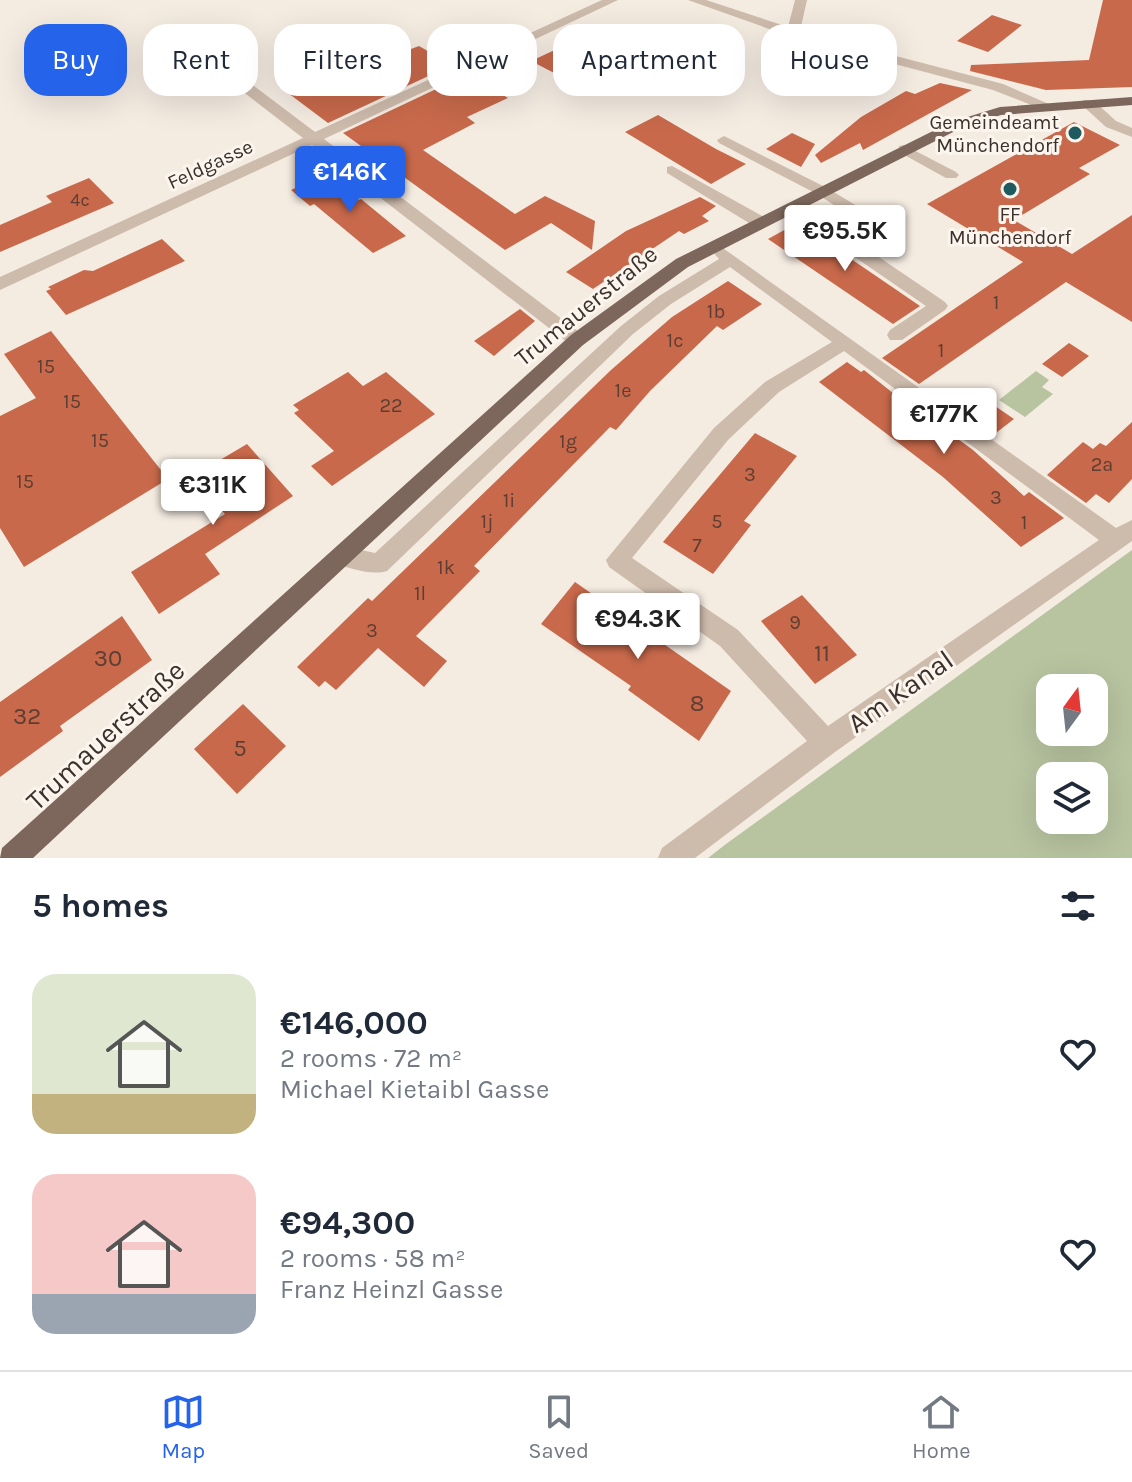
<!DOCTYPE html>
<html lang="en">
<head>
<meta charset="utf-8">
<style>
  :root { --surface:#fff; --page:#f6f6f7; --text:#1f2937; --muted:#747a83; --line:#e0e1e3; --accent:#2563eb }
  body { margin:0; font-family:Karla,sans-serif; background:var(--page); color:var(--text); height:100vh; display:flex; flex-direction:column; font-size:30px; white-space:nowrap }
  * { box-sizing:border-box; margin:0 }
  p { font-size:26px; color:var(--muted) }
  .icon { flex:none; width:44px; height:44px; fill:none; stroke:currentColor; stroke-width:2; stroke-linecap:round; stroke-linejoin:round }
  .map { position:relative; height:858px; overflow:hidden }
  .panel { display:flex; flex-direction:column; background:var(--surface); flex:1 }
  .panel>* { flex:none }
  .guide { position:absolute; left:24px; top:24px; width:1084px; height:72px; display:flex; gap:16px }
  .needle { width:52px; rotate:15deg }
  .controls { position:absolute; left:1036px; top:674px; display:grid; gap:16px }
  .controls a { display:grid; place-items:center; width:72px; height:72px; border-radius:16px; background:var(--surface); box-shadow:0 8px 32px #0002; font-size:40px }
  .price { position:absolute; translate:-50% -68px; padding:0 18px; border-radius:8px; background:#fff; color:#222; font-size:26px; line-height:52px; filter:drop-shadow(0 2px 4px #0008) }
  .price::after { content:''; position:absolute; left:50%; top:48px; width:24px; height:18px; margin-left:-12px; background:inherit; clip-path:polygon(0 0,100% 0,50% 100%) }
  .price.selected { background:var(--accent); color:#fff }
  ul { padding:0; list-style:none }
  li { display:flex; align-items:center; gap:24px; height:200px; padding:0 32px }
  li span { display:grid; place-items:center; flex:none; width:224px; height:160px; border-radius:24px; color:#555 }
  li>.icon { margin-inline-start:auto }
  span .icon { width:96px; height:96px; fill:#fffc; stroke-width:1 }
  li b { font-size:34px }
  h2 { display:flex; justify-content:space-between; align-items:center; height:96px; padding:0 32px; font-size:34px }
  .chip { padding:0 28px; border-radius:24px; background:var(--surface); box-shadow:0 8px 32px #0002; font-size:28px; line-height:72px }
  .chip.selected { background:var(--accent); color:#fff }
  .tab-bar { display:flex; justify-content:space-around; align-items:center; height:112px; border-top:2px solid var(--line); background:var(--surface); font-size:22px; color:var(--muted) }
  .tab-bar a { display:grid; justify-items:center; gap:4px }
  .tab-bar .selected { color:var(--accent) }
  .map>svg:first-child { display:block }
  .green { fill:#b8c4a0; fill-rule:evenodd }
  .building { fill:#c8694b }
  .lines { fill:none; stroke-linecap:round; stroke-linejoin:round }
  .minor { fill:#cdbbac; fill-rule:evenodd }
  .major { fill:#7d675c; fill-rule:evenodd }
  .poi-dot { fill:#1f5a5e; stroke:#fbf5ee; stroke-width:3 }
  .labels { text-anchor:middle; stroke-width:6; stroke-linejoin:round; paint-order:stroke }
  .far-number-label { font-size:18px; fill:#5e3e33 }
  .far-poi-label { font-size:20px; fill:#3b302b; stroke:#fbf5ee; text-anchor:end }
  .far-street-label { font-size:20px; fill:#3b302b; stroke:#fbf5ee }
  .number-label { font-size:20px; fill:#5e3e33 }
  .street-label { font-size:24px; fill:#3b302b; stroke:#fbf5ee }
  .near-number-label { font-size:24px; fill:#5e3e33 }
  .near-street-label { font-size:28px; fill:#3b302b; stroke:#fbf5ee }
</style>
</head>
<body>
<div class="map">
<svg width="1132" height="858" viewBox="0 0 1132 858">
  <rect width="100%" height="100%" fill="#f4ebe1"/>
  <path class="green" d="M1036 371 1049 380 1042 387 1053 394 1025 417 999 400Z
    M1132 550V858H708L726 844ZM1094 688V732H1050V688ZM1094 776V820H1050V776Z"/>
  <path class="building" d="M1103 0H1132V87L1046 90 970 71 971 65 1089 60Z
    M992 15 1022 25 988 52 957 41Z
    M587 35 615 48 558 75 531 61Z
    M419 46 452 65 328 123 280 87 313 73 325 81Z
    M468 74 508 98 467 117 475 123 423 150 515 214 545 196 595 221 592 250 551 223 505 250 343 133Z
    M940 83 972 90 863 150 860 143 821 163 815 155 861 117 906 91 915 94Z
    M658 115 716 149 746 164 711 184 625 132Z
    M1074 122 1120 145 1079 168 1090 174 1014 220 1072 254 1132 215V322L1066 282 919 384 882 358 1023 262 927 204Z
    M792 133 815 144 801 167 766 149Z
    M324 175 356 201 361 199 406 236 373 253 314 204 310 206 291 190Z
    M89 178 114 203 0 252V225L52 202 46 196Z
    M700 197 716 206 702 216 709 221 684 234 679 231 593 289 566 272 626 231Z
    M797 223 857 263 920 306 893 324 768 239Z
    M162 239 185 261 66 315 46 291 51 289 48 287 84 270 93 271Z
    M728 281 762 304 723 330 717 326 650 391 616 430 610 427 474 566 480 571 416 636 447 661 424 687 378 648 336 690 325 681 319 687 297 667 368 598 372 601 611 370 672 317Z
    M520 309 535 321 494 356 474 341Z
    M51 331 168 479 24 567 0 528V416L36 398 4 354Z
    M1069 343 1089 356 1062 377 1042 364Z
    M847 362 861 372 864 370 947 436 951 434 973 450 1024 496 1029 492 1064 518 1021 547 943 477 819 382Z
    M348 372 363 386 386 372 435 414 332 486 311 466 334 451 294 413 299 410 293 405Z
    M992 404 1014 419 992 436 970 420Z
    M1132 422V479L1109 503 1096 494 1086 503 1047 475 1083 442 1093 449 1100 443 1106 446Z
    M755 433 797 456 744 521 751 525 713 574 663 542Z
    M247 444 293 496 205 554 220 574 159 614 131 572 225 514 193 476Z
    M575 582 731 691 699 741 628 690 631 686 541 624Z
    M802 595 857 655 815 684 761 621Z
    M122 616 152 660 60 726 63 731 0 777V702Z
    M243 704 286 746 237 794 194 749Z"/>
  <g class="lines">
    <path class="minor" d="M602 0H618L324 139 583 335 586 340 583 345H571L312 145 0 290V277L303 138 203 61V55H213L315 132Z
      M688 0H706L788 27 795 0H807L800 31 1003 84 1051 105 1039 108 993 90 789 36Z
      M1083 100H1093L1116 121 1132 128V137L1106 127 1083 106Z
      M724 136 827 188 892 227V235L867 249 945 302 948 306 945 310 902 340H890L887 335 890 330 926 306 849 253V245L874 231 817 194 719 143 717 140Z
      M904 145 956 172 959 175 956 178H946L899 152V146Z
      M672 166 766 218 768 222 760 227 754 226 667 173V167Z
      M720 246 1116 528 1132 520V541L835 752 695 858H658L662 848 807 741 720 646 609 567 606 560 714 428 765 382 832 342 730 267 671 304 633 334 387 571C372 576 349 568 334 563L331 556 334 549 342 546 375 553 621 326 659 296 719 259 712 251ZM844 351 1099 540 828 726 738 630 632 558 728 440 779 392Z"/>
    <path class="major" d="M1132 97V105L1001 115 961 128 688 267 583 345 33 858H0L2 848 571 335 676 259 951 122 1000 107Z"/>
  </g>
  <g class="poi-dot">
    <circle cx="1075" cy="133" r="8"/>
    <circle cx="1010" cy="189" r="8"/>
  </g>
  <g class="labels">
    <g class="far-number-label">
      <text x="80" y="206">4c</text>
    </g>
    <g class="far-poi-label">
      <text x="1059" y="129">Gemeindeamt<tspan x="1059" dy="23">Münchendorf</tspan></text>
      <text x="1010" y="221" text-anchor="middle">FF<tspan x="1010" dy="23">Münchendorf</tspan></text>
    </g>
    <g class="far-street-label">
      <text transform="translate(210 164) rotate(-25)" y="7">Feldgasse</text>
    </g>
    <g class="number-label">
      <text x="996" y="309">1</text>
      <text x="716" y="318">1b</text>
      <text x="675" y="347">1c</text>
      <text x="941" y="357">1</text>
      <text x="46" y="373">15</text>
      <text x="623" y="397">1e</text>
      <text x="72" y="408">15</text>
      <text x="391" y="412">22</text>
      <text x="100" y="447">15</text>
      <text x="568" y="448">1g</text>
      <text x="1102" y="471">2a</text>
      <text x="750" y="481">3</text>
      <text x="25" y="488">15</text>
      <text x="996" y="504">3</text>
      <text x="509" y="507">1i</text>
      <text x="487" y="528">1j</text>
      <text x="717" y="528">5</text>
      <text x="1024" y="529">1</text>
      <text x="697" y="552">7</text>
      <text x="446" y="574">1k</text>
      <text x="420" y="600">1l</text>
      <text x="795" y="629">9</text>
      <text x="372" y="637">3</text>
    </g>
    <g class="street-label">
      <text transform="translate(586 306) rotate(-39)" y="8">Trumauerstraße</text>
    </g>
    <g class="near-number-label">
      <text x="822" y="661">11</text>
      <text x="108" y="666">30</text>
      <text x="697" y="711">8</text>
      <text x="27" y="724">32</text>
      <text x="240" y="756">5</text>
    </g>
    <g class="near-street-label">
      <text transform="translate(900 691) rotate(-35)" y="10">Am Kanal</text>
      <text transform="translate(105 735) rotate(-43)" y="10">Trumauerstraße</text>
    </g>
  </g>
</svg>
<div class="controls">
<a><svg class="needle" viewBox="-14 -14 28 28"><path d="M0-13l5 13h-10z" fill="#e53935"/><path d="M0 13l5-13h-10z" fill="#747a83"/></svg></a>
<a><svg class="icon" aria-label="layers" viewBox="0 0 24 24"><path d="M12 4l9 5-9 5-9-5zM3 14l9 5 9-5"/></svg></a>
</div>
<b class="price selected" style="left:350px;top:214px">€146K</b>
<b class="price" style="left:845px;top:273px">€95.5K</b>
<b class="price" style="left:944px;top:456px">€177K</b>
<b class="price" style="left:213px;top:527px">€311K</b>
<b class="price" style="left:638px;top:661px">€94.3K</b>
<div class="guide">
<a class="chip selected">Buy</a>
<a class="chip">Rent</a>
<a class="chip">Filters</a>
<a class="chip">New</a>
<a class="chip">Apartment</a>
<a class="chip">House</a>
</div>
</div>
<section class="panel">
<h2>5 homes<svg class="icon" aria-label="filters" viewBox="0 0 24 24"><path d="M4 7h16M4 17h16"/><circle cx="9" cy="7" r="2"/><circle cx="15" cy="17" r="2"/></svg></h2>
<ul>
<li><span style="background:linear-gradient(#dfe7d0 75%,#c2b280 0)"><svg class="icon" aria-label="home" viewBox="0 0 24 24"><path d="M3 11l9-7 9 7M6 9v11h12V9"/></svg></span><div><b>€146,000</b><p>2 rooms · 72 m²</p><p>Michael Kietaibl Gasse</p></div><svg class="icon" aria-label="heart" viewBox="0 0 24 24"><path d="M12 20l-8-8c-3-5 5-10 8-4 3-6 11-1 8 4z"/></svg></li>
<li><span style="background:linear-gradient(#f6c9c9 75%,#9aa5b1 0)"><svg class="icon" aria-label="home" viewBox="0 0 24 24"><path d="M3 11l9-7 9 7M6 9v11h12V9"/></svg></span><div><b>€94,300</b><p>2 rooms · 58 m²</p><p>Franz Heinzl Gasse</p></div><svg class="icon" aria-label="heart" viewBox="0 0 24 24"><path d="M12 20l-8-8c-3-5 5-10 8-4 3-6 11-1 8 4z"/></svg></li>
</ul>
</section>
<nav class="tab-bar">
<a class="selected"><svg class="icon" aria-label="map" viewBox="0 0 24 24"><path d="M3 6l6-2 6 2 6-2v14l-6 2-6-2-6 2zM9 4v14M15 6v14"/></svg>Map</a>
<a><svg class="icon" aria-label="saved" viewBox="0 0 24 24"><path d="M7 4h10v16l-5-4-5 4z"/></svg>Saved</a>
<a><svg class="icon" aria-label="home" viewBox="0 0 24 24"><path d="M3 11l9-7 9 7M6 9v11h12V9"/></svg>Home</a>
</nav>
</body>
</html>
